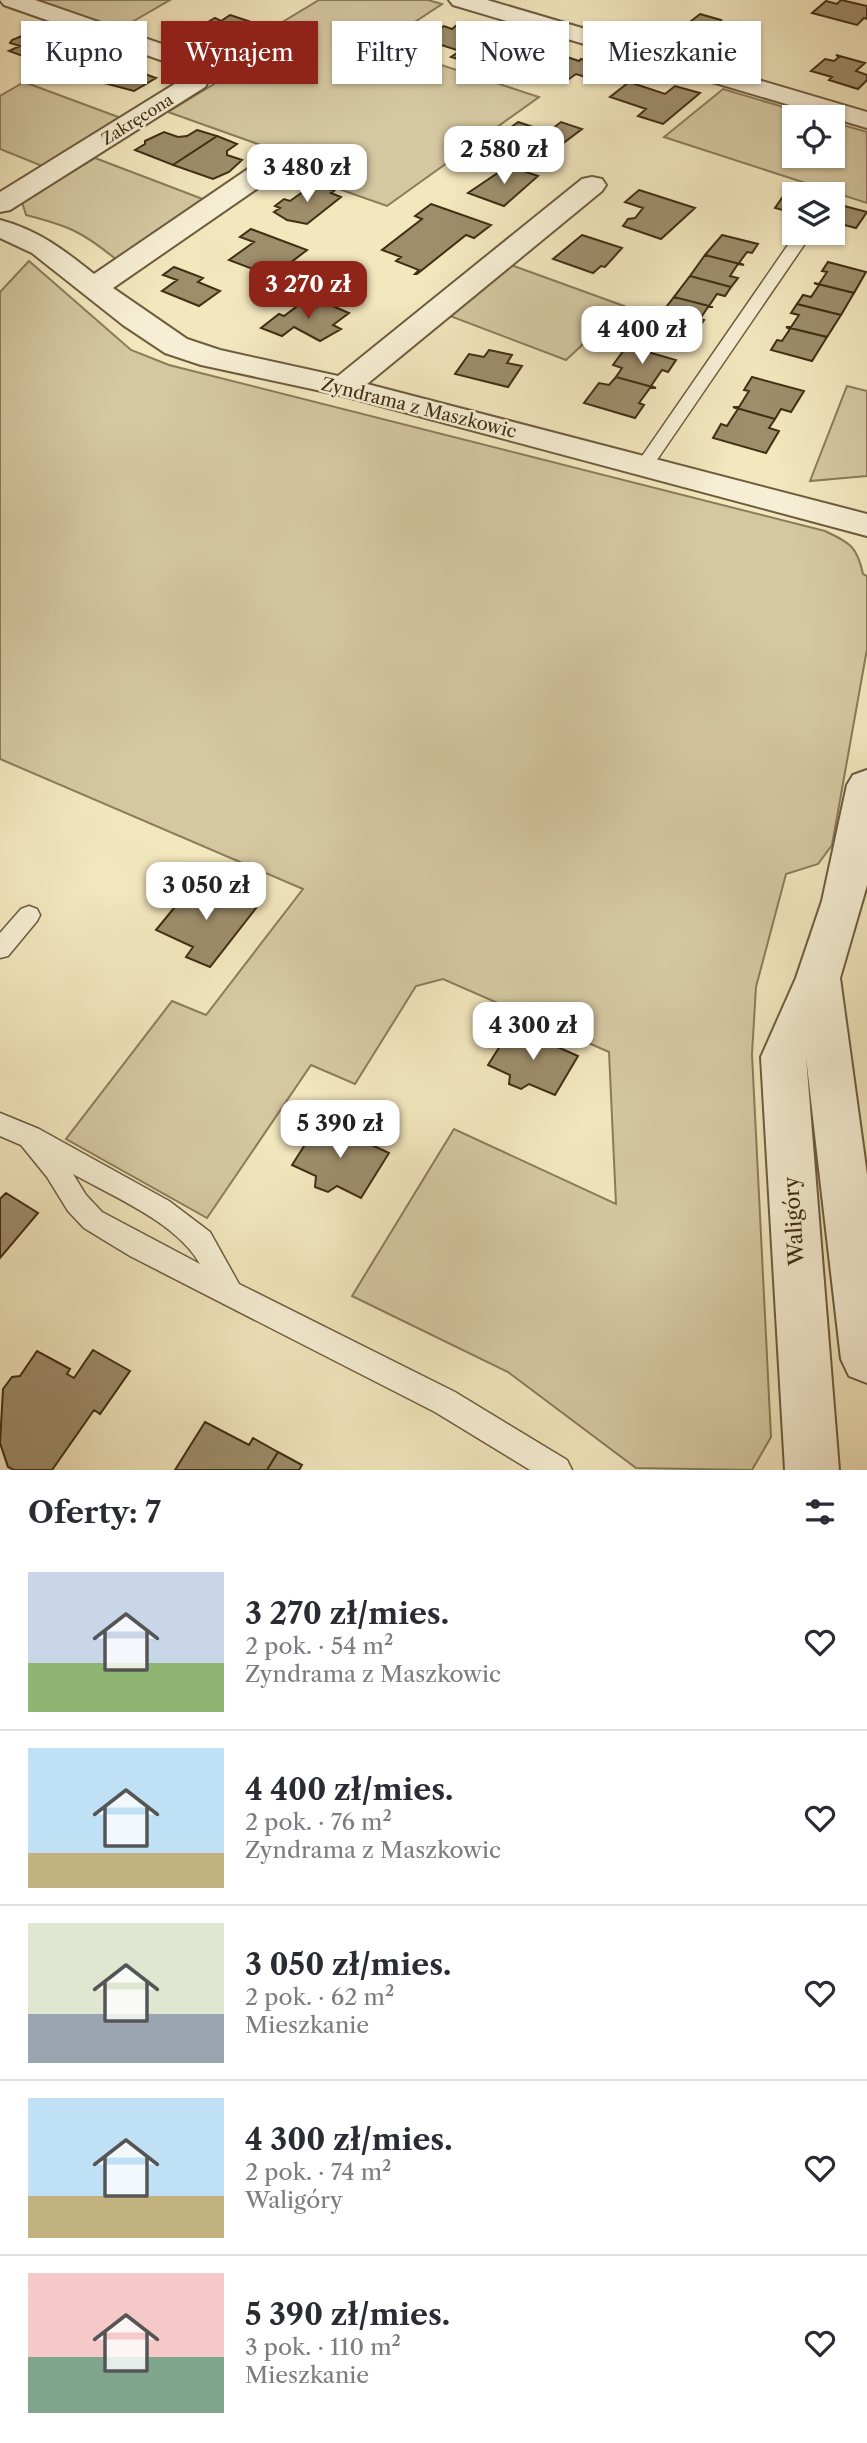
<!DOCTYPE html>
<html lang="pl">
<head>
<meta charset="utf-8">
<style>
  :root { --surface:#fff; --page:#f2f2f3; --text:#2b2b33; --muted:#7c7c81; --line:#e1e1e2; --accent:#8f2418 }
  body { margin:0; font-family:"Libre Caslon Text",serif; background:var(--page); color:var(--text); height:100vh; display:flex; flex-direction:column; font-size:26px; white-space:nowrap }
  * { box-sizing:border-box; margin:0 }
  p { font-size:23px; color:var(--muted) }
  .icon { flex:none; width:38px; height:38px; fill:none; stroke:currentColor; stroke-width:2; stroke-linecap:round; stroke-linejoin:round }
  .map { position:relative; height:1470px; overflow:hidden }
  .panel { display:flex; flex-direction:column; background:var(--surface); flex:1 }
  .panel>* { flex:none }
  .guide { position:absolute; left:21px; top:21px; width:826px; height:63px; display:flex; gap:14px }
  .tools { position:absolute; left:782px; top:105px; display:grid; gap:14px }
  .tools a { display:grid; place-items:center; width:63px; height:63px; border-radius:0px; background:var(--surface); box-shadow:0 2px 5px #0004; font-size:35px }
  .price { position:absolute; translate:-50% -60px; padding:0 16px; border-radius:14px; background:#fff; color:#222; font-size:23px; line-height:46px; filter:drop-shadow(0 2px 4px #0008) }
  .price::after { content:''; position:absolute; left:50%; top:42px; width:21px; height:16px; margin-left:-10px; background:inherit; clip-path:polygon(0 0,100% 0,50% 100%) }
  .price.on { background:var(--accent); color:#fff }
  ul { padding:0; list-style:none }
  li { display:flex; align-items:center; gap:21px; height:175px; padding:0 28px }
  li+li { border-top:2px solid var(--line) }
  li span { display:grid; place-items:center; flex:none; width:196px; height:140px; border-radius:0px; color:#555 }
  li>.icon { margin-inline-start:auto }
  span .icon { width:84px; height:84px; fill:#fffc; stroke-width:1 }
  li b { font-size:30px }
  h2 { display:flex; justify-content:space-between; align-items:center; height:84px; padding:0 28px; font-size:30px }
  .tag { padding:0 24px; border-radius:0px; background:var(--surface); box-shadow:0 2px 5px #0004; font-size:24px; line-height:63px }
  .tag.on { background:var(--accent); color:#fff }
  .map>svg:first-child { display:block }
  .green { fill:#d5c8a1; stroke:#8b7b5a; stroke-width:2 }
  .building { fill:#9e8e6c; stroke:#412e14; stroke-width:2 }
  .lines { fill:none; stroke-linecap:round; stroke-linejoin:round }
  .lane-casing { stroke:#6e5c3e; stroke-width:3 }
  .street-casing { stroke:#6e5c3e; stroke-width:4 }
  .lane { fill:#f7efd5; fill-rule:evenodd }
  .street { fill:#f7efd5; fill-rule:evenodd }
  .labels { text-anchor:middle; stroke-width:5; stroke-linejoin:round; paint-order:stroke }
  .far-street-label { font-size:16px; fill:#412e14; stroke:#f7efd5 }
  .street-label { font-size:18px; fill:#412e14; stroke:#f7efd5 }
  .near-street-label { font-size:21px; fill:#412e14; stroke:#f7efd5 }
</style>
</head>
<body>
<div class="map">
<svg width="867" height="1470" viewBox="0 0 867 1470">
  <rect width="100%" height="100%" fill="#f3e7be"/>
  <filter id="stains"><feTurbulence type="fractalNoise" baseFrequency=".00286" numOctaves="4"/><feColorMatrix values="0 0 0 0 .2 0 0 0 0 .09 0 0 0 0 .02 0 0 0 .5 -.17"/></filter>
  <radialGradient id="worn" r=".72"><stop offset=".6" stop-color="#630" stop-opacity="0"/><stop offset="1" stop-color="#630" stop-opacity=".3"/></radialGradient>
  <path class="green" d="M35 0H170L120 29Z
    M319 0H428L442 4 380 45 539 97 387 206 282 169 297 158 168 112 237 70 216 62Z
    M24 82 121 118 42 166 0 149V96Z
    M723 89 817 117H794V156H833V122L867 132V203L664 137Z
    M95 158 208 201 118 261C83 232 69 226 26 215L22 202Z
    M29 261 131 350 169 365 825 531C850 543 857 546 863 574L867 576V649L832 845 818 864 786 874 756 987 752 1054 771 1437 752 1470 636 1468 508 1372 352 1296 454 1129 616 1204 609 1052 443 979 416 986 355 1084 311 1065 207 1218 66 1139 172 1001 206 1015 303 889 0 759V292Z
    M511 265 624 306 566 360 450 316Z
    M847 386 867 391V476L810 481Z"/>
  <path class="building" d="M841 0 867 6V19L864 18 857 25 812 13 826 1 837 4Z
    M700 14 721 20 716 25 719 26 697 43 672 36Z
    M230 15 257 24 217 48 199 42 202 41 189 36 192 34 184 31 195 25 201 26 215 18 221 21Z
    M458 24 482 31 472 38 499 46 473 64 451 57 460 51 432 42 438 38 430 36 444 26 452 29Z
    M31 32 54 42 61 38 78 44 39 62 9 51 20 46 10 43 12 40Z
    M555 53 579 61 581 59 601 65 585 77 576 74 569 79 535 68Z
    M836 55 865 63 856 71 867 75V80L858 89 829 80 832 77 811 71 825 59 834 61 839 57Z
    M95 56 115 63 121 60 131 64 100 82 80 74 83 72 73 69Z
    M131 64 142 67 136 71 156 78 134 91 100 82Z
    M629 82 665 94 675 86 700 93 663 124 638 116 646 109 610 97Z
    M518 122 548 132 561 122 582 129 549 154 498 137Z
    M197 130 217 136 173 165 135 150 145 144V141L164 132 178 137 187 136Z
    M217 136 237 144 227 151V155L242 160 229 172 213 179 173 165Z
    M508 166 538 176 504 206 468 193Z
    M311 182 334 191 331 193 341 197 307 224 287 220 274 212 280 208 275 206 284 199 290 201 304 191 301 190Z
    M639 190 695 208 661 239 623 226 628 219 635 218 643 208 625 202Z
    M786 192 795 194 794 213 775 208Z
    M833 203 867 212 856 228 833 222Z
    M431 204 491 225 474 238 466 235 417 274H415L419 270 396 261 401 257 382 250 422 219 415 216Z
    M251 229 307 250 281 270 267 264 258 271 229 260 254 242 240 237Z
    M582 235 622 248 605 267 601 266 593 273 553 259Z
    M722 235 758 244 752 253 747 252 739 263 744 265 705 255Z
    M705 255 744 265 738 264 730 276 738 278 731 287 690 276Z
    M828 262 866 272 854 293 814 283 819 284 827 272 822 271Z
    M174 267 203 278 198 282 220 291 199 306 162 291 177 280 163 275Z
    M690 276 731 287 725 296 717 294 709 306 713 307 674 297Z
    M814 283 854 293 841 315 797 304 803 295 811 297 819 285Z
    M674 297 713 307H708L700 319 704 320 697 330 657 319Z
    M303 302 316 307 323 302 349 313 333 325 341 329 320 341 294 327 282 336 261 328 279 314 284 316Z
    M797 304 841 315 827 337 786 327H791L799 315 791 313Z
    M786 327 827 337 812 361 771 350 777 340 782 341 790 329Z
    M627 346 676 360 668 372 662 370 651 386 656 388 616 377 622 368 613 365Z
    M489 350 512 355 507 363 522 366 508 387 455 374 469 354 484 357Z
    M616 377 656 388H650L639 403 644 405 635 418 584 403 599 383 609 385Z
    M752 377 804 391 791 412 781 409 775 419 733 407H739L749 391 744 390Z
    M733 407 775 419 769 428 779 431 766 453 713 438 721 424 727 426 732 418 738 409Z
    M197 880 256 908 210 967 186 957 193 947 156 930Z
    M512 1027 578 1056 555 1095 529 1084 521 1089 509 1084 510 1075 488 1065Z
    M320 1121 389 1153 361 1198 337 1186 328 1192 315 1187 316 1176 292 1165Z
    M6 1193 38 1213 0 1258V1199Z
    M93 1350 130 1371 100 1414 94 1410 52 1470H14L8 1467 0 1443 3 1389 12 1377 20 1376 37 1351 70 1369 67 1374 74 1378Z
    M205 1422 249 1445 253 1438 278 1452 267 1470H175Z
    M278 1452 302 1465 299 1470H267Z"/>
  <g class="lines">
    <defs>
      <path id="lane" d="M796 240 804 245 650 470H638L635 466 638 462 790 242Z
        M29 906 37 909 40 915 37 921 8 956 0 958V933L21 909Z
        M0 1113 39 1129 169 1201 210 1232 239 1284 455 1392 567 1460 572 1470H530L435 1412 130 1256 84 1228 68 1211 47 1177 21 1145 0 1136ZM73 1174C114 1197 177 1223 200 1264L102 1212 86 1195Z"/>
      <path id="street" d="M0 0H35L208 60 215 70 205 87 10 210 0 212V192L186 77 189 70 4 5Z
        M449 0H487L867 112V128L453 5Z
        M274 156 284 158 288 164 284 170 113 288 187 339 220 350 338 376 582 179 592 177 602 179 606 185 602 191 367 384 867 514V536L340 395 201 365 165 353 123 325 32 253 0 238V220C38 230 64 250 94 274L264 158Z
        M867 770V885L840 978 867 1175V1383L849 1376 841 1359 806 1057 839 1470H785L761 1057 796 978 822 901 847 785 853 775Z"/>
    </defs>
    <use href="#lane" class="lane-casing"/>
    <use href="#street" class="street-casing"/>
    <use href="#lane" class="lane"/>
    <use href="#street" class="street"/>
  </g>
  <g class="labels">
    <g class="far-street-label">
      <text transform="translate(137 119) rotate(-32)" y="6">Zakręcona</text>
    </g>
    <g class="street-label">
      <text transform="translate(419 408) rotate(14)" y="6">Zyndrama z Maszkowic</text>
    </g>
    <g class="near-street-label">
      <text transform="translate(794 1221) rotate(-94)" y="7">Waligóry</text>
    </g>
  </g>
  <rect width="100%" height="100%" filter="url(#stains)"/>
  <rect width="100%" height="100%" fill="url(#worn)"/>
</svg>
<div class="tools">
<a><svg class="icon" aria-label="locate" viewBox="0 0 24 24"><circle cx="12" cy="12" r="6"/><path d="M12 2v4M12 18v4M2 12h4M18 12h4"/></svg></a>
<a><svg class="icon" aria-label="layers" viewBox="0 0 24 24"><path d="M12 4l9 5-9 5-9-5zM3 14l9 5 9-5"/></svg></a>
</div>
<b class="price" style="left:504px;top:186px">2 580 zł</b>
<b class="price" style="left:307px;top:204px">3 480 zł</b>
<b class="price on" style="left:308px;top:321px">3 270 zł</b>
<b class="price" style="left:642px;top:366px">4 400 zł</b>
<b class="price" style="left:206px;top:922px">3 050 zł</b>
<b class="price" style="left:533px;top:1062px">4 300 zł</b>
<b class="price" style="left:340px;top:1160px">5 390 zł</b>
<div class="guide">
<a class="tag">Kupno</a>
<a class="tag on">Wynajem</a>
<a class="tag">Filtry</a>
<a class="tag">Nowe</a>
<a class="tag">Mieszkanie</a>
</div>
</div>
<section class="panel">
<h2>Oferty: 7<svg class="icon" aria-label="filters" viewBox="0 0 24 24"><path d="M4 7h16M4 17h16"/><circle cx="9" cy="7" r="2"/><circle cx="15" cy="17" r="2"/></svg></h2>
<ul>
<li><span style="background:linear-gradient(#c9d6e8 65%,#8fb573 0)"><svg class="icon" aria-label="home" viewBox="0 0 24 24"><path d="M3 11l9-7 9 7M6 9v11h12V9"/></svg></span><div><b>3 270 zł/mies.</b><p>2 pok. · 54 m²</p><p>Zyndrama z Maszkowic</p></div><svg class="icon" aria-label="heart" viewBox="0 0 24 24"><path d="M12 20l-8-8c-3-5 5-10 8-4 3-6 11-1 8 4z"/></svg></li>
<li><span style="background:linear-gradient(#bfe0f5 75%,#c2b280 0)"><svg class="icon" aria-label="home" viewBox="0 0 24 24"><path d="M3 11l9-7 9 7M6 9v11h12V9"/></svg></span><div><b>4 400 zł/mies.</b><p>2 pok. · 76 m²</p><p>Zyndrama z Maszkowic</p></div><svg class="icon" aria-label="heart" viewBox="0 0 24 24"><path d="M12 20l-8-8c-3-5 5-10 8-4 3-6 11-1 8 4z"/></svg></li>
<li><span style="background:linear-gradient(#dfe7d0 65%,#9aa5b1 0)"><svg class="icon" aria-label="home" viewBox="0 0 24 24"><path d="M3 11l9-7 9 7M6 9v11h12V9"/></svg></span><div><b>3 050 zł/mies.</b><p>2 pok. · 62 m²</p><p>Mieszkanie</p></div><svg class="icon" aria-label="heart" viewBox="0 0 24 24"><path d="M12 20l-8-8c-3-5 5-10 8-4 3-6 11-1 8 4z"/></svg></li>
<li><span style="background:linear-gradient(#bfe0f5 70%,#c2b280 0)"><svg class="icon" aria-label="home" viewBox="0 0 24 24"><path d="M3 11l9-7 9 7M6 9v11h12V9"/></svg></span><div><b>4 300 zł/mies.</b><p>2 pok. · 74 m²</p><p>Waligóry</p></div><svg class="icon" aria-label="heart" viewBox="0 0 24 24"><path d="M12 20l-8-8c-3-5 5-10 8-4 3-6 11-1 8 4z"/></svg></li>
<li><span style="background:linear-gradient(#f6c9c9 60%,#7fa58c 0)"><svg class="icon" aria-label="home" viewBox="0 0 24 24"><path d="M3 11l9-7 9 7M6 9v11h12V9"/></svg></span><div><b>5 390 zł/mies.</b><p>3 pok. · 110 m²</p><p>Mieszkanie</p></div><svg class="icon" aria-label="heart" viewBox="0 0 24 24"><path d="M12 20l-8-8c-3-5 5-10 8-4 3-6 11-1 8 4z"/></svg></li>
</ul>
</section>
</body>
</html>
